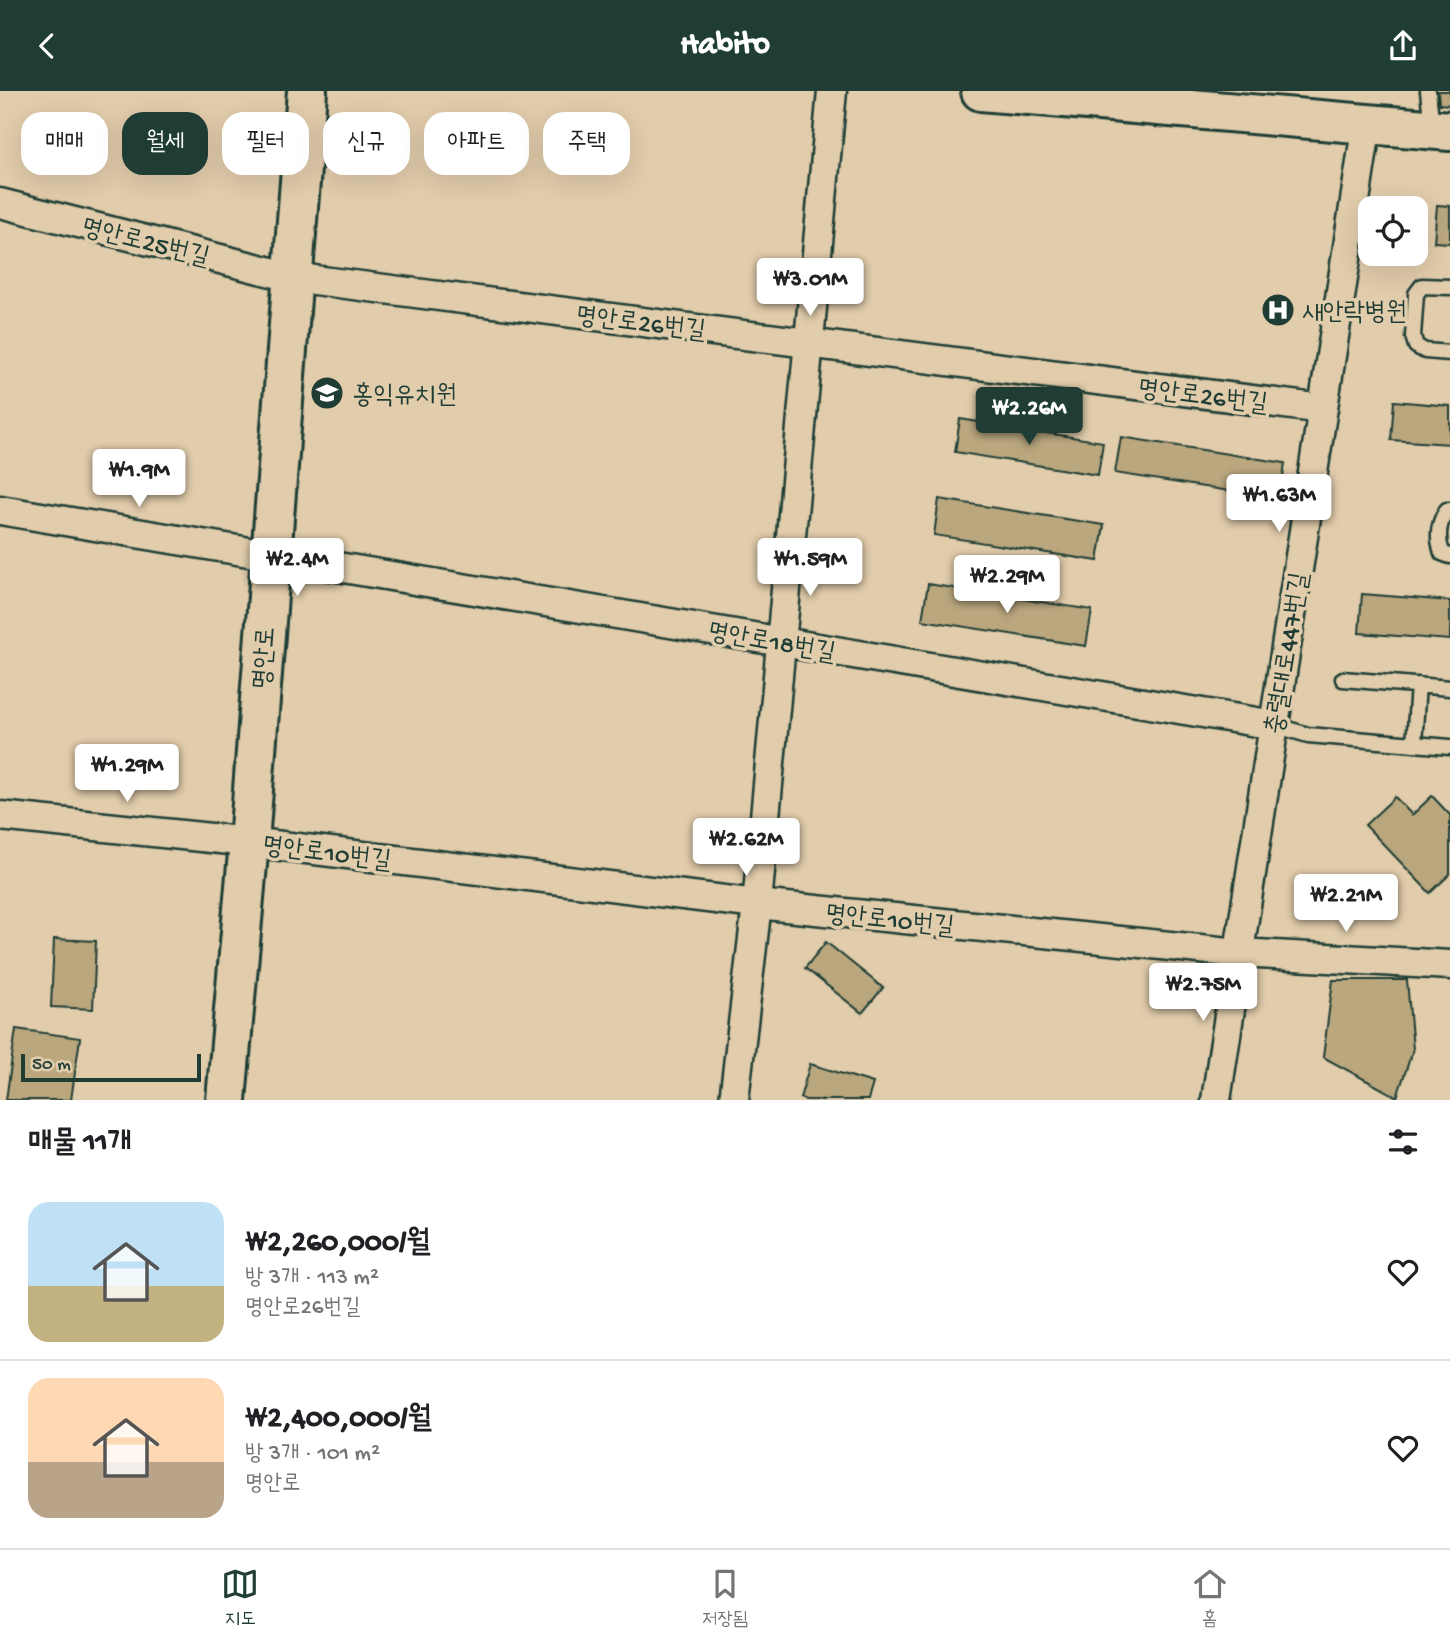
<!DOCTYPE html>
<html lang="ko">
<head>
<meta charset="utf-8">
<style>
  :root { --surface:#fff; --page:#f6f6f6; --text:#202124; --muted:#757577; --line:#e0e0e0; --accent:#1f3d34 }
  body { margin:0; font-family:"Gochi Hand","Poor Story",sans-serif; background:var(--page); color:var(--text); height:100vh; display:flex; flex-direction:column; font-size:26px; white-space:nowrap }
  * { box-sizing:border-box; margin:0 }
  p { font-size:23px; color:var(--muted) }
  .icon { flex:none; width:38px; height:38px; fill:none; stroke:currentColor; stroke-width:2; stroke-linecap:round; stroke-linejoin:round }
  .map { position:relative; height:1009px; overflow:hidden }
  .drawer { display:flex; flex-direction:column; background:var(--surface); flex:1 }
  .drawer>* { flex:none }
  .hud { position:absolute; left:21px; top:21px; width:700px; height:63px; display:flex; gap:14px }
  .buttons { position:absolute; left:1358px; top:105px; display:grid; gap:14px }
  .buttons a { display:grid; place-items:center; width:70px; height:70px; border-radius:14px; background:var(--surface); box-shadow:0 7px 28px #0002; font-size:35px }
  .scale { position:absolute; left:21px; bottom:18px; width:180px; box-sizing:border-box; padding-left:7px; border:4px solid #1f3d34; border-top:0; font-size:19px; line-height:24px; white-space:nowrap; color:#1f3d34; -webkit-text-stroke:5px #e1ccab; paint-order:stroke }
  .price { position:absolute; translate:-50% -60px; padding:0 16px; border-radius:7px; background:#fff; color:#222; font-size:23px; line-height:46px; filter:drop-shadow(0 2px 4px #0008) }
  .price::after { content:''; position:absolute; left:50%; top:42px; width:21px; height:16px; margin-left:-10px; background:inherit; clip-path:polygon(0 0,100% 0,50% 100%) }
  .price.active { background:var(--accent); color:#fff }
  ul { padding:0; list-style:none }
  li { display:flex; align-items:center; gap:21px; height:175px; padding:0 28px }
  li+li { border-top:2px solid var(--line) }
  li span { display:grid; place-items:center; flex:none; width:196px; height:140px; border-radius:21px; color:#555 }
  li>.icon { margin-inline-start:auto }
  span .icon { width:84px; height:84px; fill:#fffc; stroke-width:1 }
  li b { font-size:30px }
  h2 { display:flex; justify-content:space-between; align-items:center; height:84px; padding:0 28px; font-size:30px }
  .chip { padding:0 24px; border-radius:21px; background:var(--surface); box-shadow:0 7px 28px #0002; font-size:24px; line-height:63px }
  .chip.active { background:var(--accent); color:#fff }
  header { display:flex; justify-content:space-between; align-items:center; height:91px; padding:0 28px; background:var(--accent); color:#fff; font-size:32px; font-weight:800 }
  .dock { display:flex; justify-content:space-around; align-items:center; height:98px; border-top:2px solid var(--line); background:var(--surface); font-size:19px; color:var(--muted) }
  .dock a { display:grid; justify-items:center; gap:4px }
  .dock .active { color:var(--accent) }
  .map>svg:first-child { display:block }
  .building { fill:#baa77e; stroke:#1f3d34; stroke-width:2 }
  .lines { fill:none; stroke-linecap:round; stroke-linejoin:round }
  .service-casing { stroke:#1f3d34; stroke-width:19 }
  .minor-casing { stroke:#1f3d34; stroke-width:33 }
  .secondary-casing { stroke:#1f3d34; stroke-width:44 }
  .service { stroke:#e1ccab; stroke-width:14 }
  .minor { stroke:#e1ccab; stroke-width:28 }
  .secondary { stroke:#e1ccab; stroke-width:38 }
  .labels { text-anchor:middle; stroke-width:7; stroke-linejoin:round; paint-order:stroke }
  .street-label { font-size:26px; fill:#1f3d34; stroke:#e1ccab }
  .poi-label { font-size:26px; fill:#1f3d34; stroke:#e1ccab; text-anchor:start }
</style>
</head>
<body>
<header><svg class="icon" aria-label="back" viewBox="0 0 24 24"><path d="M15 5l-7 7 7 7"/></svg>Habito<svg class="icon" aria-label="share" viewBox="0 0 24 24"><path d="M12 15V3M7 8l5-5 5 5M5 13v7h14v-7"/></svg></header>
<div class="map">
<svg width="1450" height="1009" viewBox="0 0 1450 1009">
  <rect width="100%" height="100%" fill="#e1ccab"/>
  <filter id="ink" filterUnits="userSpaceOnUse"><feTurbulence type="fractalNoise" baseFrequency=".0143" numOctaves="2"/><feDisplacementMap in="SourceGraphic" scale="14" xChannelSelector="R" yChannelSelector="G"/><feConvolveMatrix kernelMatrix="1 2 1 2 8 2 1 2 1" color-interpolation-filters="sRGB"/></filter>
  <g filter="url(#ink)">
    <path class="building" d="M1438 0H1450V14L1439 13Z
      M1437 114 1450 115V152L1434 151Z
      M1394 310 1450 315V353L1391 349Z
      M960 328 1103 351 1098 384 955 361Z
      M1121 346 1285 372 1280 408 1115 382Z
      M939 408 1104 434 1098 470 934 444Z
      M928 493 1092 519 1086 555 922 529Z
      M1362 503 1450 510V549L1359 542Z
      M1432 705 1450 724V783L1430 802 1365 734 1395 706 1412 724Z
      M54 848 96 850 93 918 51 916Z
      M826 851 883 897 862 922 805 877Z
      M1333 889H1407L1413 958 1397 1006 1323 966Z
      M16 938 80 947 71 1009H6Z
      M810 973 873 992 868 1009H806L800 1007Z"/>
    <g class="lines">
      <defs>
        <path id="service" d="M1428 0 1432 37
          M1450 196 1422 195 1416 203 1413 245 1416 255 1425 260 1450 262
          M1450 419H1447C1438 432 1437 447 1442 462L1450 465
          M1343 588 1450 597
          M1274 634 1308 644 1450 656
          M1414 653 1418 594"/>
        <path id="minor" d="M0 112 291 186 1323 318
          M0 419 1274 634
          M0 725 249 751 757 813 1239 862 1450 874
          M734 1009 757 813 832 0
          M1216 1009 1367 32"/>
        <path id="secondary" d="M981 0 1450 40
          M226 1009 249 751 307 0"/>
      </defs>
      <use href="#service" class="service-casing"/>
      <use href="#minor" class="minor-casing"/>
      <use href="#secondary" class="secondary-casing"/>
      <use href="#service" class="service"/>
      <use href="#minor" class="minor"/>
      <use href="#secondary" class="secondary"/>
    </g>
  </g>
  <defs>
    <symbol id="hospital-disc" viewBox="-11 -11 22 22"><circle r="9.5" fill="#1f3d34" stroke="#e1ccab"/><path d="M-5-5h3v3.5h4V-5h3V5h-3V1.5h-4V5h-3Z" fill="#fff"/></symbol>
    <symbol id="school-disc" viewBox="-11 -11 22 22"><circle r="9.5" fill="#1f3d34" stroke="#e1ccab"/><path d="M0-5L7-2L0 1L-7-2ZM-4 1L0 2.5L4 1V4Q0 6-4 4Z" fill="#fff"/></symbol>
  </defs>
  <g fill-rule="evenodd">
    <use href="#hospital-disc" x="1259" y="200" width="38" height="38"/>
    <use href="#school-disc" x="308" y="283" width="38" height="38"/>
  </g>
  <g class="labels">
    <g class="street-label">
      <text transform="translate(146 149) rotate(14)" y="9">명안로25번길</text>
      <text transform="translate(641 230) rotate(7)" y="9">명안로26번길</text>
      <text transform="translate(1203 303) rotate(7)" y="9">명안로26번길</text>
      <text transform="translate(772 549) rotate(10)" y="9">명안로18번길</text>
      <text transform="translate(1285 562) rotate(-81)" y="9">충렬대로447번길</text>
      <text transform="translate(262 567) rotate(-86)" y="9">명안로</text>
      <text transform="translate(327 760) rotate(7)" y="9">명안로10번길</text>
      <text transform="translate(890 827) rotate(6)" y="9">명안로10번길</text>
    </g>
    <g class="poi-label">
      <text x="1302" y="228">새안락병원</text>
      <text x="352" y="311">홍익유치원</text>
    </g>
  </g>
</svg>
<div class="buttons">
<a><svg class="icon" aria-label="locate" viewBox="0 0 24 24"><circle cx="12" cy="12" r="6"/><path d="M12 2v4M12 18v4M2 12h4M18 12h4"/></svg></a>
</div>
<div class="scale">50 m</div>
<b class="price" style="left:810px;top:227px">₩3.01M</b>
<b class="price active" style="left:1029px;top:356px">₩2.26M</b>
<b class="price" style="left:139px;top:418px">₩1.9M</b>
<b class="price" style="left:1279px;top:443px">₩1.63M</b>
<b class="price" style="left:297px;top:507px">₩2.4M</b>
<b class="price" style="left:810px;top:507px">₩1.59M</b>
<b class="price" style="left:1007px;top:524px">₩2.29M</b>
<b class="price" style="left:127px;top:713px">₩1.29M</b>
<b class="price" style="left:746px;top:787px">₩2.62M</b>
<b class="price" style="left:1346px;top:843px">₩2.21M</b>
<b class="price" style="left:1203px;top:932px">₩2.75M</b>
<div class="hud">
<a class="chip">매매</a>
<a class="chip active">월세</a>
<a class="chip">필터</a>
<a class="chip">신규</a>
<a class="chip">아파트</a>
<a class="chip">주택</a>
</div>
</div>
<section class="drawer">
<h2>매물 11개<svg class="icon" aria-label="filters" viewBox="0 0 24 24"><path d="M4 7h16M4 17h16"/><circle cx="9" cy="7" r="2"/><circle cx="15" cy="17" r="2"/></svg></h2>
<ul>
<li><span style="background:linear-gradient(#bfe0f5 60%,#c2b280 0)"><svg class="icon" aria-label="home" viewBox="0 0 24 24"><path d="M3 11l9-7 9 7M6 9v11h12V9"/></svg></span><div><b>₩2,260,000/월</b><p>방 3개 · 113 m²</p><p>명안로26번길</p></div><svg class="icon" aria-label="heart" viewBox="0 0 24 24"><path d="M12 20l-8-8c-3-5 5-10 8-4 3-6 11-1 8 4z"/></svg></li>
<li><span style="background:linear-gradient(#ffd9b3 60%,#b9a48a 0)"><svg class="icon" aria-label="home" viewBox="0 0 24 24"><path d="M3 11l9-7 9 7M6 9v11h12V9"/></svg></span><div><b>₩2,400,000/월</b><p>방 3개 · 101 m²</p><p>명안로</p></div><svg class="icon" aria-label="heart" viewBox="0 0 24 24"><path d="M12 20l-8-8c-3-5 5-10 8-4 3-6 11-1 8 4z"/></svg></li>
</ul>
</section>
<nav class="dock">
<a class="active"><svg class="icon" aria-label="map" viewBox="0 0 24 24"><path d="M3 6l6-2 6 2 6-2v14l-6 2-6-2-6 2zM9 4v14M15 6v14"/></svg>지도</a>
<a><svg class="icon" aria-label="saved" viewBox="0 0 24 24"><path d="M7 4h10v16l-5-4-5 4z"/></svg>저장됨</a>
<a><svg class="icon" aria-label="home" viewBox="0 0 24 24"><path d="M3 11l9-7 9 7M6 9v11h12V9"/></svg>홈</a>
</nav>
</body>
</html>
